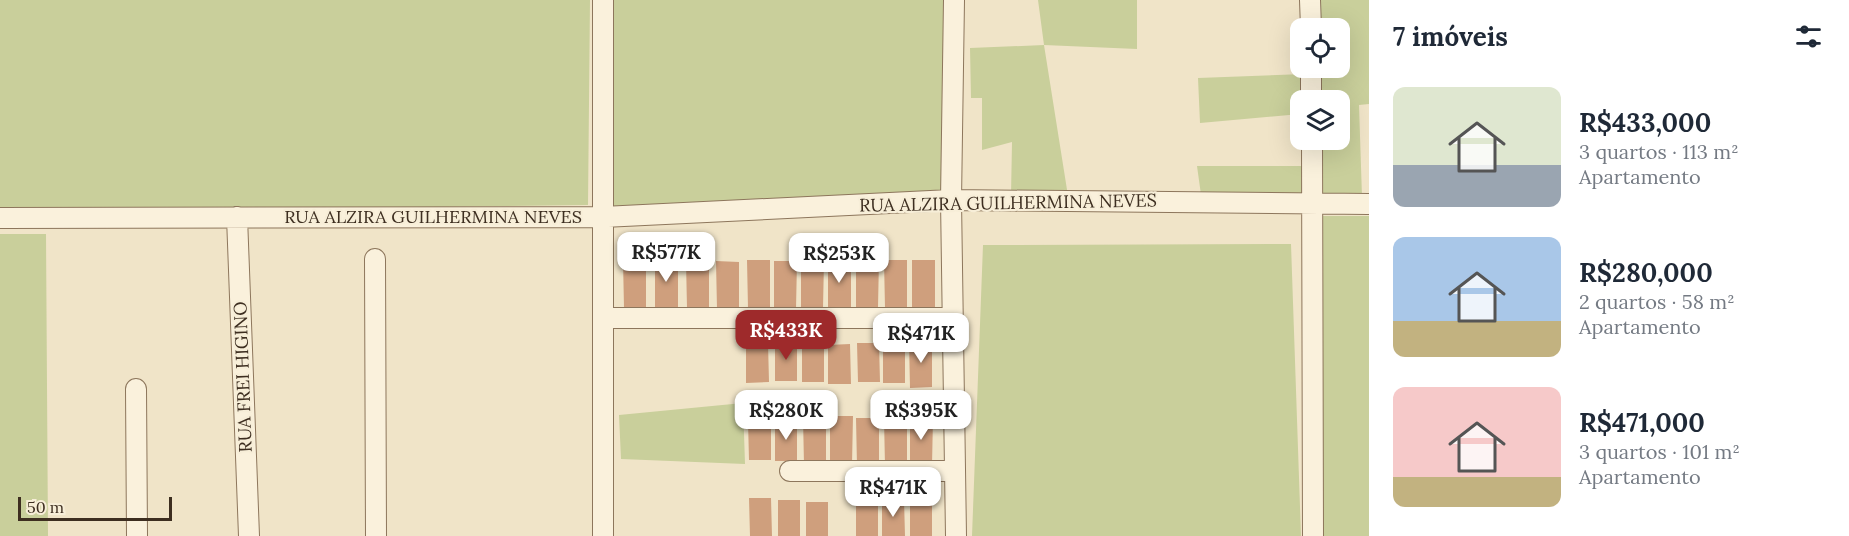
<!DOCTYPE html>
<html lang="pt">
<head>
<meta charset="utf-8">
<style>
  :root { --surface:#fff; --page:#f2f2f3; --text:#1f2937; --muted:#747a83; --accent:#9e2a2b }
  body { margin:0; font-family:Lora,serif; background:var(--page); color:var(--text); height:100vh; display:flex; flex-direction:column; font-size:22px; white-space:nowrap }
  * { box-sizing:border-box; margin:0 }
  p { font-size:20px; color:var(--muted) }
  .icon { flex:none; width:33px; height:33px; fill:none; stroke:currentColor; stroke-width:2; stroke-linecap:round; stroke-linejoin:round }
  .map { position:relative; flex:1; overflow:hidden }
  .side { display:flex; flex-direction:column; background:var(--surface); width:480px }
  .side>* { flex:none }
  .buttons { position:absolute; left:1290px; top:18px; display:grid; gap:12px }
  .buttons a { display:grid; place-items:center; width:60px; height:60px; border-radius:12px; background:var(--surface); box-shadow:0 6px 24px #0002; font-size:30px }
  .scale { position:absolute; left:18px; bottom:15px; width:154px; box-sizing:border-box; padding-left:6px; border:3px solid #3d2e20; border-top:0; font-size:16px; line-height:21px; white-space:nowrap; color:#3d2e20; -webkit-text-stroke:4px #f7eed8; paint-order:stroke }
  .price { position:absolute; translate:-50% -51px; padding:0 14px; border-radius:12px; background:#fff; color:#222; font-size:20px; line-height:39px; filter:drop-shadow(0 2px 3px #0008) }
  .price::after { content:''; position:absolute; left:50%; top:36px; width:18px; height:14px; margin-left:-9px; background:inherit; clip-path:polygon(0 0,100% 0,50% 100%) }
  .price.active { background:var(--accent); color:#fff }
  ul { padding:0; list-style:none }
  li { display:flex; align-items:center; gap:18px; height:150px; padding:0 24px }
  li span { display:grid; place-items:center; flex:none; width:168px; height:120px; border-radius:12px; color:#555 }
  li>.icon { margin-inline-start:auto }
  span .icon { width:72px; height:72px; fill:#fffc; stroke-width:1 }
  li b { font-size:26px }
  h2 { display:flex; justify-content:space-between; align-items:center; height:72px; padding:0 24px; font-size:26px }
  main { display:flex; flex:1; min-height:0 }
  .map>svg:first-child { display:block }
  .green { fill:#c9cf9b }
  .building { fill:#cf9f7d }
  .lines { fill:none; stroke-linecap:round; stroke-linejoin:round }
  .minor-casing { stroke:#8d765c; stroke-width:22 }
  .minor { stroke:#faf1dc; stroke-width:20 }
  .labels { text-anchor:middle; stroke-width:4.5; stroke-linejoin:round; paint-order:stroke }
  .street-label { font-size:18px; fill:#3d2e20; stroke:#f7eed8 }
</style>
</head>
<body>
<main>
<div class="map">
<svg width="1369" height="536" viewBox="0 0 1369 536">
  <rect width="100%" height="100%" fill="#f0e4c8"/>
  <path class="green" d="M0 0H590L588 205 0 213Z
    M610 0H946L943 191 610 209Z
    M1038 0H1137V49L1044 45 1068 196H1011L1012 142 982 150V98H971L970 48 1044 45Z
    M1321 0H1369V104L1359 105 1362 197 1318 196 1319 140H1340V100H1319L1320 68H1340V28H1320Z
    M1304 74 1305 100H1300V114L1200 123 1198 78Z
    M1197 166H1307L1304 197 1202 202Z
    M1322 216H1369V536H1321Z
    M0 234H46L48 536H0Z
    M1291 244 1301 536H972L983 245Z
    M743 403 745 464 621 459 619 415Z"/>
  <path class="building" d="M655 259 678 260V307H655Z
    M879 259 878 307H856V260Z
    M623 260H646V308H624Z
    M747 260H770V308H748Z
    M801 260H824L823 308H801Z
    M828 260H851V307L828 308Z
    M884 260H907V308H885Z
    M912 260H935V307L912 308Z
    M686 261H709V308H687Z
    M716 261 739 262V309H717Z
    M774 261H797L796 309H774Z
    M909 340H932V387L910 388Z
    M797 341V381H775V342Z
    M824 342V382H802V343Z
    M746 343H768L769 382 746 383Z
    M857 343H879L880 382H858Z
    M905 343V383H883V344Z
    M850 344 851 384H828V345Z
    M830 416H853L852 464H830Z
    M803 417H826V464L804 465Z
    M907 417V465L885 466 884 418Z
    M910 417 933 418 932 465H910Z
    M856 418H879V466H857Z
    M771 420V460H749L748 421Z
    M775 421H797V461H775Z
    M749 498H771L772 536H750Z
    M910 498H932V536H910Z
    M882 499H904L905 536H882Z
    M778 500H800V536H778Z
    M856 500H878V536H856Z
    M806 502H828V536H806Z"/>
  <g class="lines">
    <defs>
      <path id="minor" d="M954 0 951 200 956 536
        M1310 0 1311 28
        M1311 68V100
        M1312 140 1313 536
        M237 217 249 536
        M0 218 603 217 951 200 1369 204
        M375 259 376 536
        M603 318H953
        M136 389 137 536
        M790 471H955
        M603 536V0"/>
    </defs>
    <use href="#minor" class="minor-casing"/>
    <use href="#minor" class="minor"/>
  </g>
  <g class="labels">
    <g class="street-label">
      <text transform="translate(1008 203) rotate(-1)" y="6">RUA ALZIRA GUILHERMINA NEVES</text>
      <text x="433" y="223">RUA ALZIRA GUILHERMINA NEVES</text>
      <text transform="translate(243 377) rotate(-92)" y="6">RUA FREI HIGINO</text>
    </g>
  </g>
</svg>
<div class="buttons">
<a><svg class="icon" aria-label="locate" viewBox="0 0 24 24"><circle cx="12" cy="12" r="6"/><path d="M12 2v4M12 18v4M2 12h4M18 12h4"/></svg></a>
<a><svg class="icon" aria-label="layers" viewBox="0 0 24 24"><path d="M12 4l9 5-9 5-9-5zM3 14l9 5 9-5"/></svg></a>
</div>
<div class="scale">50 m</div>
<b class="price" style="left:666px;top:283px">R$577K</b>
<b class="price" style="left:839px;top:284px">R$253K</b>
<b class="price active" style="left:786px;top:361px">R$433K</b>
<b class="price" style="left:921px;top:364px">R$471K</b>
<b class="price" style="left:786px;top:441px">R$280K</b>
<b class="price" style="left:921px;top:441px">R$395K</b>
<b class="price" style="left:893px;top:518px">R$471K</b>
</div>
<section class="side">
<h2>7 imóveis<svg class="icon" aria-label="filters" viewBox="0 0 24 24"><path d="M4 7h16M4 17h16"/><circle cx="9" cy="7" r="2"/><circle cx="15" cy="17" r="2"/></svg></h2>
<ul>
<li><span style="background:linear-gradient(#dfe7d0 65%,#9aa5b1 0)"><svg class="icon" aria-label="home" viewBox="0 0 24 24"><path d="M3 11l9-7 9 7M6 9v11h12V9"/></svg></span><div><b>R$433,000</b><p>3 quartos · 113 m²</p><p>Apartamento</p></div></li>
<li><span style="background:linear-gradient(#a9c7e8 70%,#c2b280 0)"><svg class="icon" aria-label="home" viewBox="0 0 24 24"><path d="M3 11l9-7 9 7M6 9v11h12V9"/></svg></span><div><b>R$280,000</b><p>2 quartos · 58 m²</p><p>Apartamento</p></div></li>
<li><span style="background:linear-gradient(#f6c9c9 75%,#c2b280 0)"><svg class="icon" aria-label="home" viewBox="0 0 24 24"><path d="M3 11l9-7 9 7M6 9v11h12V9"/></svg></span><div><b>R$471,000</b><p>3 quartos · 101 m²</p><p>Apartamento</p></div></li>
</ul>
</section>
</main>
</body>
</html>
